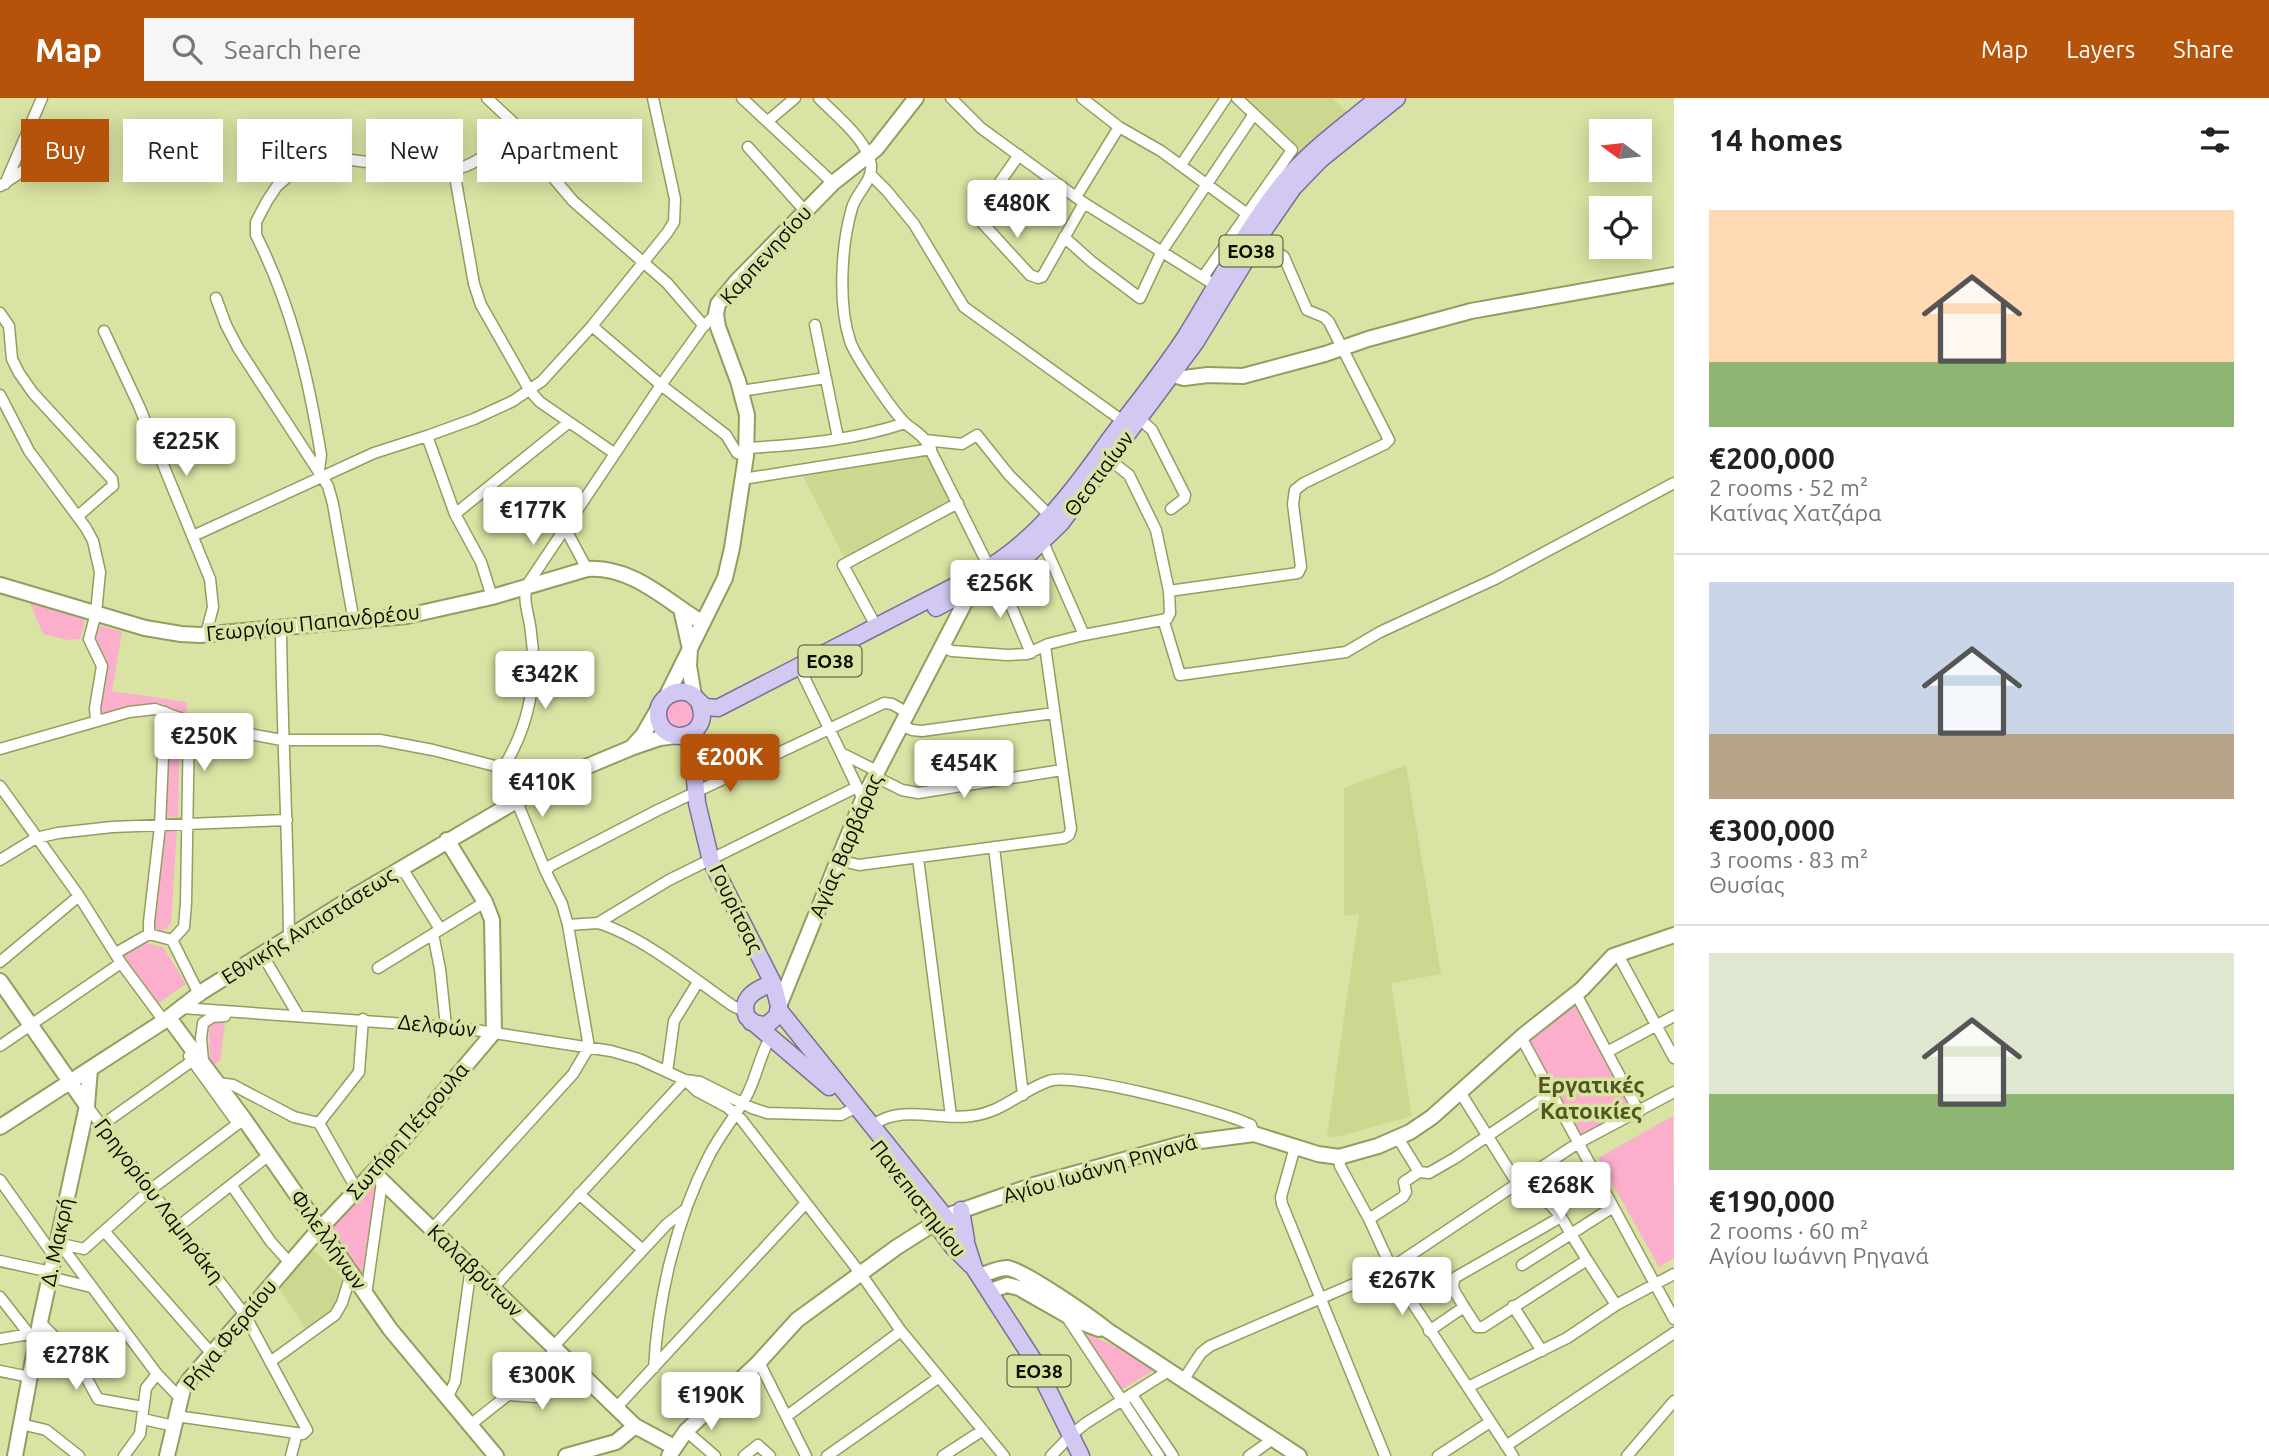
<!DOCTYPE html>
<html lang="en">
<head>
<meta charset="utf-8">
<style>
  :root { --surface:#fff; --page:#f6f6f6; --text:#222; --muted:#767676; --line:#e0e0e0; --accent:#b45309 }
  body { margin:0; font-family:Ubuntu,sans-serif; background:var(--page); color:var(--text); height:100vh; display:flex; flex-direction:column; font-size:26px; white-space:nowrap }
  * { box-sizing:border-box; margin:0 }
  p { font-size:23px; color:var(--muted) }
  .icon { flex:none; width:38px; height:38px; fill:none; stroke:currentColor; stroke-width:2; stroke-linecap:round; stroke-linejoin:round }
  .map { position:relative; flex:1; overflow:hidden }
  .sheet { display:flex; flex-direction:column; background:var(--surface); width:595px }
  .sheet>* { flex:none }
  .guide { position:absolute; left:21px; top:21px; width:665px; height:63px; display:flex; gap:14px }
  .needle { width:46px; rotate:285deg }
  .tools { position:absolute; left:1589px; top:21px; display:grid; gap:14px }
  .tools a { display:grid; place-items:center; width:63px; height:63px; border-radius:0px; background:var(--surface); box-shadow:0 4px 18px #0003; font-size:35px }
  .price { position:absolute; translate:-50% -60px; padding:0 16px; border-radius:7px; background:#fff; color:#222; font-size:23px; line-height:46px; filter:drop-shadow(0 2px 4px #0008) }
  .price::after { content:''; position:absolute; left:50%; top:42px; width:21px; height:16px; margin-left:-10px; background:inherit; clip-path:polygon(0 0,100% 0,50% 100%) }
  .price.current { background:var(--accent); color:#fff }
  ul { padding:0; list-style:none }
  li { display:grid; align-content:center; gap:14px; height:371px; padding:0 35px }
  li+li { border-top:2px solid var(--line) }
  li span { display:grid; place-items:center; height:217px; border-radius:0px; color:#555 }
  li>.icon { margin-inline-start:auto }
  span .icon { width:126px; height:126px; fill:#fffc; stroke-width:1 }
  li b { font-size:30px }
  h2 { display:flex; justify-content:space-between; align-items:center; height:84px; padding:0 35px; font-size:30px }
  .pill { padding:0 24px; border-radius:0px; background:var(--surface); box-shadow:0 4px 18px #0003; font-size:24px; line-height:63px }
  .pill.current { background:var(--accent); color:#fff }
  header { display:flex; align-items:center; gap:42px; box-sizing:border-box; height:98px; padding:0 35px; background:var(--accent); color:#fff }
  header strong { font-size:33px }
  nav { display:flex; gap:38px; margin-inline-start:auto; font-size:24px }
  .search { width:490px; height:63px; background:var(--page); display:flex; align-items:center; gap:18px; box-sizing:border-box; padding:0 24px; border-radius:0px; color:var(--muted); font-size:26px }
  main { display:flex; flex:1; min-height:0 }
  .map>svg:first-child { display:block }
  .built { fill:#cdd790 }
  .green { fill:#fbafcc }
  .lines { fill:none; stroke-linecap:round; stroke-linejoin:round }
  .street-casing { stroke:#949d60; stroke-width:13 }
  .secondary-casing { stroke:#949d60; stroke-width:18 }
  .primary-casing { stroke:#7a6f97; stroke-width:19 }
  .street { stroke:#fff; stroke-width:10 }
  .secondary { stroke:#fff; stroke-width:14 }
  .primary { stroke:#d3c8f1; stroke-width:16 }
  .labels { text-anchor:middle; stroke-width:7; stroke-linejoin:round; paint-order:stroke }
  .shield { fill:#d9e3a3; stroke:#494d31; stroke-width:2 }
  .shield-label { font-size:19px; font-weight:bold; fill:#0b0d00 }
  .street-label { font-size:21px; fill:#0b0d00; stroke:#d9e3a3 }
  .neighbourhood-label { font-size:23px; font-weight:bold; fill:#52581b; stroke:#d9e3a3 }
</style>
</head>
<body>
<header>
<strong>Map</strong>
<div class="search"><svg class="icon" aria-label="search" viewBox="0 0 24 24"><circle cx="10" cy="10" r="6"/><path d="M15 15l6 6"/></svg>Search here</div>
<nav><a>Map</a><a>Layers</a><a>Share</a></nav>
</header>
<main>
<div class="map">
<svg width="1674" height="1358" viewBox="0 0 1674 1358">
  <rect width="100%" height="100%" fill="#d9e3a3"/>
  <path class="built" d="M1247 0H1333L1350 17 1302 54Z
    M927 354 949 402 844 459 801 374Z
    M1406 667 1441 876 1391 885 1412 1018 1336 1039 1327 1038 1359 816 1344 818V690Z
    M311 1150 344 1180 332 1213 306 1232 277 1187Z"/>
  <path class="green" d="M30 505 85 522 80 541 68 542 43 536Z
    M102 528 122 534 112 593 187 604 186 618 168 610 148 608 104 615 98 611 106 567 93 543 96 529Z
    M676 598 696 606 693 630 669 631 663 609Z
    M167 624 176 627 180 631 178 719H164Z
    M162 732H177L171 824 167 831 159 833 152 828Z
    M140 844 163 849 186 886 156 907 121 856Z
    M1575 904 1633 1012 1582 1040 1529 941Z
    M209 925H225L220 963 210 969Z
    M1673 1018 1674 1160 1659 1169 1598 1060Z
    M369 1086 378 1087 365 1182 331 1127Z
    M1079 1232 1121 1251 1155 1272 1120 1292Z"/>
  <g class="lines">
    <defs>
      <path id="street" d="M487 0 520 31
        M742 0 833 85
        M819 0C836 18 867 41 871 67 873 83 856 95 852 110 841 148 838 206 850 243 855 258 892 312 904 324 912 332 920 334 927 345L989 469
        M951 0 981 30 1084 105 1218 189
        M1082 0 1119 29 1161 53 1250 118
        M768 23 795 0
        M748 49 805 113
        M1019 57 976 118 1030 177 1038 180 1042 179 1084 105
        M1181 67 1226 0
        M454 71C479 68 498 44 520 31L541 65 573 103 667 185 704 228
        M871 77 887 93 914 126 964 209 1127 326
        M5 86 42 0
        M0 88 71 41 79 38 91 40
        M1076 99 1119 29
        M1064 139 1092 164 1140 200 1162 153 1254 16
        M1203 179 1292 52 1237 0
        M216 200 226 227 238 250 328 388 333 406 354 524
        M0 215 9 228 12 261 19 275 33 295 112 381 113 388 109 391 78 418
        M815 227 838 340
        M592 228 661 287 726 337 737 355 746 358
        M104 233 139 308 210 481 213 509 206 536
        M741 293 826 280
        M0 297 29 353 86 430 93 443 100 474 96 515 89 541 102 568 95 610 96 623
        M1140 321 1152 332 1185 397 1184 401 1171 411
        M925 342 962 346 977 337 1009 377 1051 419
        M747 350C800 347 855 342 905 325
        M319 372 321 357C308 278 292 209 256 137V124L267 103 277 88 313 57 367 64 417 56 446 63 453 67 474 186 481 207 530 293 540 304 614 355
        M743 381 931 351
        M455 416 568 325
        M564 428 587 471
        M193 438 374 355 427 338
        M1043 444 1084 537
        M998 477 1031 555
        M1169 493 1298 475 1301 469 1293 406 1295 392 1304 385 1385 346 1389 342 1329 224 1324 219 1307 212 1284 159 1258 142
        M492 499 481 464 455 416 427 338 474 321 513 303 542 283 592 228 667 135 674 124 675 101 653 0
        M1164 524 1180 577 1346 554 1380 534 1495 481 1674 385
        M876 528 843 467 958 405
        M281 531C282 633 288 736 289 839
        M942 549 952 553 1007 557 1027 556 1048 546 1084 537 1167 521 1170 515 1169 493 1156 432 1129 377 1110 362
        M803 577 841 655 877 673
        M901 627 912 632 922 633 1054 615
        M0 651 129 614 155 611 196 626 282 642H380L433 652 503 670
        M841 655 860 695
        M503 670C529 628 538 584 531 535 530 519 522 503 527 487L661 287 702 230 716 216
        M874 678 902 692 918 695 1062 672
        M0 688 79 798 121 865 164 923
        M994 749 1023 997
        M918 760 951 1018
        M0 762 36 740 58 735 112 729 287 722
        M838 762 859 767 1064 740 1069 737 1071 731 1045 548
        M402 770 440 831
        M546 774 550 768 658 712 884 605 892 606 908 615
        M598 825C642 838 694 881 733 908L744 913
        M568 827 598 825 669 782 857 689
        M149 836V824L160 728 165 614
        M433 836 440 871 446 928
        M172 842 184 829 186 805 189 624
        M116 855 149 836 172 842 200 898
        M1617 855 1674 960
        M262 856 298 917
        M0 864 79 798
        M378 870 485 804
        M1576 896 1639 1014
        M182 910 462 930 611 953 639 961 685 982 697 993 727 1009 741 1021 861 1176 901 1233 1004 1358
        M1521 939 1674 1221
        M0 948 121 865
        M1607 954 1674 918
        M189 958 238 1026
        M203 963 201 940 203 925 212 919 225 918
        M667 974 674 923 698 884
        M685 982 700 984 752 1010 767 1015 841 1017 857 1009
        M218 985 233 987 294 1019 319 1025
        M1460 994 1517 1085
        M87 1008 245 1217 307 1332 303 1336 176 1318
        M102 1027 192 963
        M873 1027C903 1006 938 1023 971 1018 1004 1014 1020 993 1049 983 1075 974 1224 1013 1251 1027L1254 1036
        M1398 1040 1419 1074
        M1295 1049 1281 1099 1282 1106 1385 1358
        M1339 1059 1340 1068 1369 1121 1396 1180 1513 1358
        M1524 1080 1538 1099 1551 1107 1561 1119
        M0 1082 54 1158
        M232 1088 271 1144 290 1165
        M357 1092 319 1025 359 974 363 921
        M579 1096 643 1152
        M1369 1121 1403 1099 1406 1094 1404 1084 1419 1074 1429 1075 1455 1060 1551 995
        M179 1128 269 1057
        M432 1131 573 976 589 949 568 827 562 806 546 774 503 670
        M105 1134 212 1256
        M57 1145 84 1151 150 1092 244 1021
        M60 1146 157 1276 180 1300
        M0 1163 51 1174
        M1522 1167 1571 1136 1587 1162
        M50 1179 91 1189
        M493 1190 685 982
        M366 1197 382 1084
        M0 1199 36 1245
        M1513 1208 1542 1253
        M1464 1209 1477 1229H1483L1587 1162 1616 1207
        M1066 1218 1159 1358
        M40 1224 76 1261 98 1301 143 1309
        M1429 1233 1464 1209C1459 1199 1448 1189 1456 1179L1561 1119 1571 1136 1613 1109
        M0 1241 29 1236
        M270 1264 335 1217 342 1205 351 1176
        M759 1264 806 1358
        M654 1270C658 1199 676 1122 709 1058 720 1036 737 1017 748 995 757 977 760 957 770 940
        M0 1273 30 1279
        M1184 1281 1201 1255 1210 1248 1391 1170 1578 1045 1674 994
        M1468 1289 1567 1240 1616 1207 1674 1176
        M1132 1297 1173 1358
        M447 1300 455 1284 471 1169
        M616 1310 805 1106
        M787 1318 901 1233
        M143 1321 174 1328
        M21 1326 46 1332 79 1358
        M470 1327 508 1297 536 1299 544 1294 553 1249 667 1126 686 1111
        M686 1333 715 1358
        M1506 1348 1674 1235
        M124 1358 140 1336 146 1290 157 1276
        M291 1358 297 1335
        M744 1358 758 1347 770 1358
        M827 1358 938 1280
        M943 1358 983 1332
        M1051 1358 1071 1337 1086 1325 1170 1272
        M1249 1358 1273 1341
        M1438 1358 1490 1324
        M1627 1358 1674 1303"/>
      <path id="secondary" d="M1173 277 1184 280 1208 277 1243 278 1325 256 1368 241 1471 213 1674 177
        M0 487 145 530 181 536 200 537 407 518 492 499 587 471C633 468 666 503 703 525
        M681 511 690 551 689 568 694 598
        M666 599 725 480 732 450 746 358 747 317 738 283 718 229 716 216 718 206 737 183 833 85 876 51 916 0
        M632 649 643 637 658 611
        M0 883 87 1008
        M779 908 863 701 964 506V496L959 486
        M169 920 244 1021 390 1231 496 1358
        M0 1029 164 923 200 895 358 796 518 702 564 678 631 650 660 640 676 638
        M373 1074 635 1328 674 1349
        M980 1178C988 1175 998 1170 1007 1170 1022 1171 1092 1220 1107 1232L1299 1358
        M990 1193 1007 1187 1019 1190 1075 1222 1099 1231
        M15 1358 40 1224 87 1008 90 971
        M167 1358 183 1291 190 1281 315 1136 396 1050 494 934 492 822 485 804 447 742
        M566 1358 616 1344 635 1328
        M669 1358 686 1333 759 1264 797 1222 897 1149 946 1118 1034 1087 1185 1045 1254 1036 1318 1056 1339 1059 1378 1048 1410 1034 1432 1019 1525 936 1582 891 1613 858 1674 837"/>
      <path id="primary" d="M936 510 1012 469 1029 456 1061 425 1195 245 1266 129 1293 90 1321 61 1397 0
        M699 604C715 642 659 651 658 616 658 601 674 590 689 595 695 598 700 605 705 609L718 610 982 474C1036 442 1071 396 1107 345 1133 310 1162 275 1186 238 1218 187 1245 132 1283 85 1310 52 1346 27 1378 0
        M694 633 692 645 697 705 711 763 773 885 779 908 777 918 768 926 762 927 751 924
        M773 885C757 891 739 899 747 919L829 989
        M779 912 955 1131 967 1148 974 1170 1034 1263 1081 1358
        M896 1072 953 1149 971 1167
        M961 1112 966 1142"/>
    </defs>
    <use href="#street" class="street-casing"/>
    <use href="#secondary" class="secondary-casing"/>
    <use href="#primary" class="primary-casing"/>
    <use href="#street" class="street"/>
    <use href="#secondary" class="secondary"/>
    <use href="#primary" class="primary"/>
  </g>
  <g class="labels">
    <g class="shield">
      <rect x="1219.5" y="137.5" width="63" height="31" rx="5"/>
      <rect x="798.5" y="547.5" width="63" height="31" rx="5"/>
      <rect x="1007.5" y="1257.5" width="63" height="31" rx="5"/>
    </g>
    <g class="shield-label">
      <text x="1251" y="160">ΕΟ38</text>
      <text x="830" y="570">ΕΟ38</text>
      <text x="1039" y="1280">ΕΟ38</text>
    </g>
    <g class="street-label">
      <text transform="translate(766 157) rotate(-48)" y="7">Καρπενησίου</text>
      <text transform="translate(1099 376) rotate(-53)" y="7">Θεστιαίων</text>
      <text transform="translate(313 525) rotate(-6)" y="7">Γεωργίου Παπανδρέου</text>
      <text transform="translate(846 748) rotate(-67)" y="7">Αγίας Βαρβάρας</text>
      <text transform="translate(736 811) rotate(64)" y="7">Γουρίτσας</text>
      <text transform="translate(309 828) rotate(-32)" y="7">Εθνικής Αντιστάσεως</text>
      <text transform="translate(437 928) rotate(6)" y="7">Δελφών</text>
      <text transform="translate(408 1033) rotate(-49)" y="7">Σωτήρη Πέτρουλα</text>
      <text transform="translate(1100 1071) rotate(-16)" y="7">Αγίου Ιωάννη Ρηγανά</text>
      <text transform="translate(918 1101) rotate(52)" y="7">Πανεπιστημίου</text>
      <text transform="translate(159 1103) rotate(53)" y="7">Γρηγορίου Λαμπράκη</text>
      <text transform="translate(328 1142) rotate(55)" y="7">Φιλελλήνων</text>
      <text transform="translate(57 1144) rotate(-78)" y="7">Δ. Μακρή</text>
      <text transform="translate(475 1173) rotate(44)" y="7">Καλαβρύτων</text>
      <text transform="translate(230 1237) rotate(-51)" y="7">Ρήγα Φεραίου</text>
    </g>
    <g class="neighbourhood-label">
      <text x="1591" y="995">Εργατικές<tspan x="1591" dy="26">Κατοικίες</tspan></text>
    </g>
  </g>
</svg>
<div class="tools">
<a><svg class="needle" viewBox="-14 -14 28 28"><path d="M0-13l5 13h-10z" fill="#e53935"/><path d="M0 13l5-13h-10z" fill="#767676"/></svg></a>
<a><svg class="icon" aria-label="locate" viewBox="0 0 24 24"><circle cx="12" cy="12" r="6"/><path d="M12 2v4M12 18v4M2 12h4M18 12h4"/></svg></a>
</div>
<b class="price" style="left:1017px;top:142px">€480K</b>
<b class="price" style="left:186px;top:380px">€225K</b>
<b class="price" style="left:533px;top:449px">€177K</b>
<b class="price" style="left:1000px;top:522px">€256K</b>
<b class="price" style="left:545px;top:613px">€342K</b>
<b class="price" style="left:204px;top:675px">€250K</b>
<b class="price current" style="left:730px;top:696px">€200K</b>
<b class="price" style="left:964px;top:702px">€454K</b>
<b class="price" style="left:542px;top:721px">€410K</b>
<b class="price" style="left:1561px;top:1124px">€268K</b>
<b class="price" style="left:1402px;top:1219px">€267K</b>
<b class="price" style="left:76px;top:1294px">€278K</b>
<b class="price" style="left:542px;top:1314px">€300K</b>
<b class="price" style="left:711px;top:1334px">€190K</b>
<div class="guide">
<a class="pill current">Buy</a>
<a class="pill">Rent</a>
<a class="pill">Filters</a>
<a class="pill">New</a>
<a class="pill">Apartment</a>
</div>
</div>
<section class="sheet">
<h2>14 homes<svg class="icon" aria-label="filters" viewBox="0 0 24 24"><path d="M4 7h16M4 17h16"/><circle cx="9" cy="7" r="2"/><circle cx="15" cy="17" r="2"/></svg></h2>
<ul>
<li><span style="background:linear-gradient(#ffd9b3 70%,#8fb573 0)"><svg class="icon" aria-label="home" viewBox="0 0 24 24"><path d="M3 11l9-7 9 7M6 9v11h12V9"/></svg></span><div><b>€200,000</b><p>2 rooms · 52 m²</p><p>Κατίνας Χατζάρα</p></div></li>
<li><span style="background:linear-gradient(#c9d6e8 70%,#b9a48a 0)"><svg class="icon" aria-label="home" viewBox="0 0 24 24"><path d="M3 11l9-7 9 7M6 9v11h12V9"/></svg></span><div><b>€300,000</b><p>3 rooms · 83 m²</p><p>Θυσίας</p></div></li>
<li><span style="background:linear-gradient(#dfe7d0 65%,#8fb573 0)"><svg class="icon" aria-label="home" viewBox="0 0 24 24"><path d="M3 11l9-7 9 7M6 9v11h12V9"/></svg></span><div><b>€190,000</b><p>2 rooms · 60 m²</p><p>Αγίου Ιωάννη Ρηγανά</p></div></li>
</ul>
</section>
</main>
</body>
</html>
